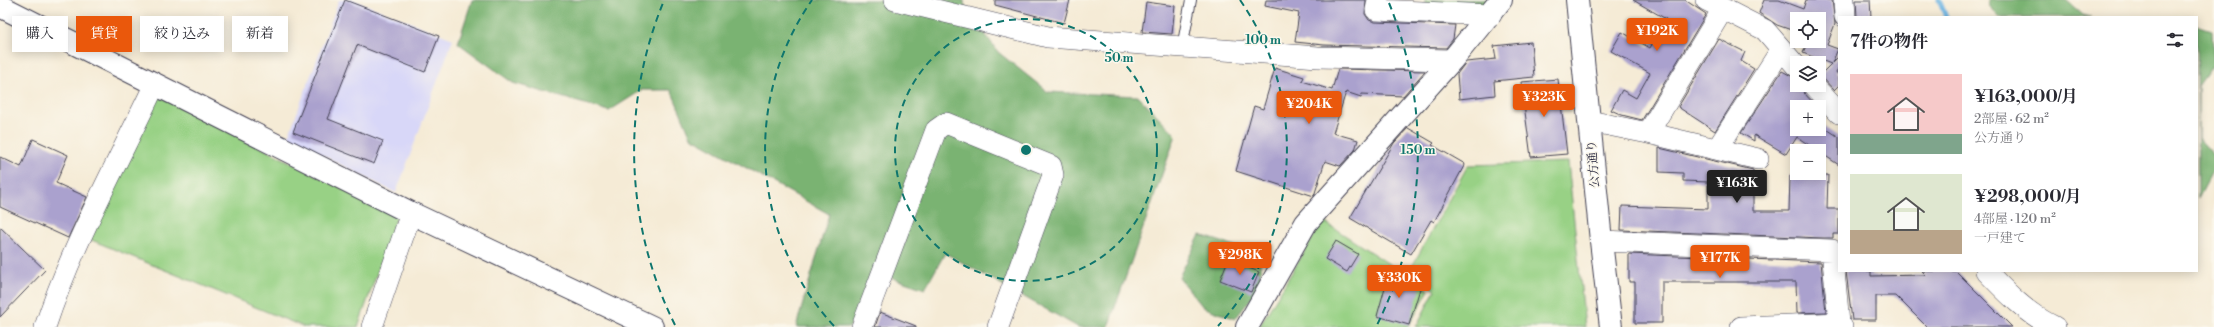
<!DOCTYPE html>
<html lang="ja">
<head>
<meta charset="utf-8">
<style>
  :root { --surface:#fff; --page:#f2f2f3; --text:#2b2b33; --muted:#7c7c81; --accent:#ea580c }
  body { margin:0; font-family:"Libre Bodoni","Noto Serif JP",serif; background:var(--page); color:var(--text); height:100vh; display:flex; flex-direction:column; font-size:15px; white-space:nowrap }
  * { box-sizing:border-box; margin:0 }
  p { font-size:13px; color:var(--muted) }
  .icon { flex:none; width:22px; height:22px; fill:none; stroke:currentColor; stroke-width:2; stroke-linecap:round; stroke-linejoin:round }
  .map { position:relative; flex:1; overflow:hidden }
  .sheet { position:absolute; left:1838px; top:16px; width:360px; height:256px; display:flex; flex-direction:column; background:var(--surface); border-radius:0px; box-shadow:0 2px 10px #0003 }
  .sheet>* { flex:none }
  .guide { position:absolute; left:12px; top:16px; width:380px; height:36px; display:flex; gap:8px }
  .fabs { position:absolute; left:1790px; top:12px; display:grid; gap:8px }
  .fabs a { display:grid; place-items:center; width:36px; height:36px; border-radius:0px; background:var(--surface); box-shadow:0 2px 10px #0003; font-size:20px }
  .price { position:absolute; translate:-50% -34px; padding:0 9px; border-radius:4px; background:var(--accent); color:#fff; font-size:13px; line-height:26px; filter:drop-shadow(0 1px 2px #0008) }
  .price::after { content:''; position:absolute; left:50%; top:24px; width:12px; height:9px; margin-left:-6px; background:inherit; clip-path:polygon(0 0,100% 0,50% 100%) }
  .price.on { background:#222; color:#fff }
  ul { padding:0; list-style:none }
  li { display:flex; align-items:center; gap:12px; height:100px; padding:0 12px }
  li span { display:grid; place-items:center; flex:none; width:112px; height:80px; border-radius:0px; color:#555 }
  li>.icon { margin-inline-start:auto }
  span .icon { width:48px; height:48px; fill:#fffc; stroke-width:1 }
  li b { font-size:17px }
  h2 { display:flex; justify-content:space-between; align-items:center; height:48px; padding:0 12px; font-size:17px }
  .tag { padding:0 14px; border-radius:0px; background:var(--surface); box-shadow:0 2px 10px #0003; font-size:14px; line-height:36px }
  .tag.on { background:var(--accent); color:#fff }
  .map>svg:first-child { display:block }
  .built { fill:#d8d7f8 }
  .green { fill:#98d185; stroke:#5d7a60 }
  .forest { fill:#7ab372; stroke:#4e6a56 }
  .lines { fill:none; stroke-linecap:round; stroke-linejoin:round }
  .stream { stroke:#6ab3e2; stroke-width:5 }
  .building { fill:#aaa1ce }
  .service-casing { stroke:#424052; stroke-width:12 }
  .minor-casing { stroke:#424052; stroke-width:22 }
  .tertiary-casing { stroke:#424052; stroke-width:24 }
  .service { stroke:#fff; stroke-width:10 }
  .minor { stroke:#fff; stroke-width:21 }
  .tertiary { stroke:#fff; stroke-width:22 }
  .ring { fill:none; stroke:#0f766e; stroke-width:2; stroke-dasharray:7 5 }
  .labels { text-anchor:middle; stroke-width:3; stroke-linejoin:round; paint-order:stroke }
  .street-label { font-size:12px; fill:#22223b; stroke:#fbf7ec }
  .centre { fill:#0f766e; stroke:#fbf7ec; stroke-width:2 }
  .ring-label { font-size:12px; text-anchor:middle; font-weight:bold; fill:#0f766e; stroke:#fbf7ec; stroke-width:3; stroke-linejoin:round; paint-order:stroke }
</style>
</head>
<body>
<div class="map">
<svg width="2214" height="327" viewBox="0 0 2214 327">
  <rect width="100%" height="100%" fill="#fbf7ec"/>
  <filter id="ink" filterUnits="userSpaceOnUse"><feTurbulence type="fractalNoise" baseFrequency=".025" numOctaves="2"/><feDisplacementMap in="SourceGraphic" scale="8" xChannelSelector="R" yChannelSelector="G"/><feConvolveMatrix kernelMatrix="1 2 1 2 8 2 1 2 1" color-interpolation-filters="sRGB"/></filter>
  <filter id="wash" filterUnits="userSpaceOnUse"><feTurbulence type="fractalNoise" baseFrequency=".012" numOctaves="4" result="noise"/><feDisplacementMap in="SourceGraphic" scale="16" xChannelSelector="R" yChannelSelector="G"/><feGaussianBlur stdDeviation="0.9" result="paint"/><feColorMatrix in="noise" values="0 0 0 0 0 0 0 0 0 0 0 0 0 0 0 0 0 1.4 0 .05"/><feComposite in="paint" operator="in"/></filter>
  <g filter="url(#wash)">
    <rect width="100%" height="100%" fill="#f5ebd6"/>
    <path class="built" d="M339 0H354L453 39 396 193 288 137Z"/>
    <path class="green" d="M1425 0H1489L1483 9 1425 6Z
      M157 95 397 216 358 327H304L89 239Z
      M1568 162 1585 327H1416L1435 290 1409 272 1468 165Z
      M1323 221 1429 290 1408 327H1259Z"/>
    <path class="forest" d="M472 0H964V4L998 52 1048 92 1138 96 1176 135 1108 327H1078L945 253 925 289 872 271 850 327H796L829 214 691 137 671 90H642L609 111 513 83 458 43Z
      M1988 0H2066L2083 15 2091 17H2000L1989 6Z
      M2197 25 2212 30 2214 64 2198 86V138L2214 155V169L2198 199Z
      M1200 235 1260 254 1261 286 1235 319 1203 307 1179 277Z"/>
    <g class="lines">
      <path class="stream" d="M1939 0 1946 17"/>
    </g>
    <g id="blocks">
      <path class="building" d="M345 0 439 36 425 72 357 45 328 119 383 141 374 164 293 132Z
        M995 0H1070L1064 23 995 5Z
        M1266 0H1366L1365 14 1369 20 1375 22 1455 25 1453 39 1446 48 1324 45 1295 42 1299 13 1265 6Z
        M1633 0H1685L1706 14 1642 120 1622 115 1611 110 1622 90 1636 98 1650 73 1611 51 1622 32 1650 48 1666 19Z
        M1764 0H1779L1803 9 1806 0H1832L1835 24 1827 45 1838 49 1832 63 1839 56V67L1836 72 1839 76V85L1834 90 1820 75 1831 64 1803 53 1808 41H1819V19H1797V32L1777 25 1759 13Z
        M1856 0H1870L1871 17H1857Z
        M1146 2 1175 6 1172 34 1142 32Z
        M1719 39 1745 52 1741 61 1754 69 1715 131 1678 107Z
        M1531 42 1534 77 1494 81 1495 95 1459 99 1457 74 1466 62 1496 59 1494 46Z
        M1275 68 1304 77 1302 81 1332 90 1338 69 1425 71 1403 96 1362 94 1361 97 1346 92 1333 133 1358 140 1355 150 1340 166 1325 161 1314 196 1236 171 1254 106 1263 109Z
        M1782 71 1797 79V85H1801L1804 93 1815 105 1814 107H1797V129H1819V124L1839 137V165L1797 137 1786 154 1754 135V141L1741 133Z
        M1558 79 1567 154 1531 157 1521 82Z
        M1408 128 1434 143 1432 145 1465 164 1434 222 1431 220 1411 254 1350 218 1394 143Z
        M33 139 68 155 56 183 87 197 68 238 0 207V157L21 167Z
        M1659 148 1753 170V211H1789L1790 175H1828L1827 209H1839V234H1833V238H1823L1621 230 1622 206 1708 209V182L1683 181V173L1659 172Z
        M0 227 45 270 0 317Z
        M1336 241 1358 254 1347 272 1325 259Z
        M1629 254 1821 262 1826 312 1797 313 1796 282H1662V323H1635V282H1629Z
        M1228 260 1259 272 1251 292 1220 280Z
        M1846 271H1871V276L1926 275 1922 271H1956L2012 327H1927L1896 296H1876V320H1852Z
        M1389 273 1422 282 1409 325 1377 316Z
        M880 312 916 326V327H875Z"/>
    </g>
  </g>
  <g filter="url(#ink)">
    <use href="#blocks" fill-opacity="0" stroke="#424052" stroke-width="1"/>
    <g class="lines">
      <defs>
        <path id="service" d="M1182 48 1191 0"/>
        <path id="minor" d="M895 0 1048 37 1318 57 1452 60
          M1378 0 1376 10 1491 15
          M1706 0 1765 30 1797 67
          M1844 0 1845 17
          M1813 85 1839 113
          M1589 121 1648 133 1723 9
          M1648 133 1758 159
          M1717 149 1781 50
          M1601 241 1832 250 1839 323 1842 327
          M1986 271C2006 292 2028 315 2055 327
          M45 327C73 243 117 164 155 84
          M372 327 411 213
          M862 327 936 130 946 123 1051 166 1053 175 998 327
          M1741 327 1839 323"/>
        <path id="tertiary" d="M1577 0 1601 241 1611 327
          M0 6 411 213 652 327
          M1247 327 1306 223 1452 60 1501 0"/>
      </defs>
      <use href="#service" class="service-casing"/>
      <use href="#minor" class="minor-casing"/>
      <use href="#tertiary" class="tertiary-casing"/>
      <use href="#service" class="service"/>
      <use href="#minor" class="minor"/>
      <use href="#tertiary" class="tertiary"/>
    </g>
  </g>
  <g class="ring">
    <circle cx="1026" cy="150" r="131"/>
    <path d="M834 326A261 261 0 0 1 812 0M1240 0A261 261 0 0 1 1218 326"/>
    <path d="M675 325A392 392 0 0 1 663 3M1389 3A392 392 0 0 1 1377 325"/>
  </g>
  <g class="labels">
    <g class="street-label">
      <text transform="translate(1593 164) rotate(-95)" y="4">公方通り</text>
    </g>
  </g>
  <circle cx="1026" cy="150" r="6" class="centre"/>
  <g class="ring-label">
    <text x="1263" y="44">100 m</text>
    <text x="1119" y="62">50 m</text>
    <text x="1418" y="154">150 m</text>
  </g>
</svg>
<div class="fabs">
<a><svg class="icon" aria-label="locate" viewBox="0 0 24 24"><circle cx="12" cy="12" r="6"/><path d="M12 2v4M12 18v4M2 12h4M18 12h4"/></svg></a>
<a><svg class="icon" aria-label="layers" viewBox="0 0 24 24"><path d="M12 4l9 5-9 5-9-5zM3 14l9 5 9-5"/></svg></a>
<a>+</a>
<a>−</a>
</div>
<b class="price" style="left:1657px;top:52px">¥192K</b>
<b class="price" style="left:1544px;top:118px">¥323K</b>
<b class="price" style="left:1309px;top:125px">¥204K</b>
<b class="price on" style="left:1737px;top:204px">¥163K</b>
<b class="price" style="left:1240px;top:276px">¥298K</b>
<b class="price" style="left:1720px;top:279px">¥177K</b>
<b class="price" style="left:1399px;top:299px">¥330K</b>
<div class="guide">
<a class="tag">購入</a>
<a class="tag on">賃貸</a>
<a class="tag">絞り込み</a>
<a class="tag">新着</a>
</div>
<section class="sheet">
<h2>7件の物件<svg class="icon" aria-label="filters" viewBox="0 0 24 24"><path d="M4 7h16M4 17h16"/><circle cx="9" cy="7" r="2"/><circle cx="15" cy="17" r="2"/></svg></h2>
<ul>
<li><span style="background:linear-gradient(#f6c9c9 75%,#7fa58c 0)"><svg class="icon" aria-label="home" viewBox="0 0 24 24"><path d="M3 11l9-7 9 7M6 9v11h12V9"/></svg></span><div><b>¥163,000/月</b><p>2部屋 · 62 m²</p><p>公方通り</p></div></li>
<li><span style="background:linear-gradient(#dfe7d0 70%,#b9a48a 0)"><svg class="icon" aria-label="home" viewBox="0 0 24 24"><path d="M3 11l9-7 9 7M6 9v11h12V9"/></svg></span><div><b>¥298,000/月</b><p>4部屋 · 120 m²</p><p>一戸建て</p></div></li>
</ul>
</section>
</div>
</body>
</html>
